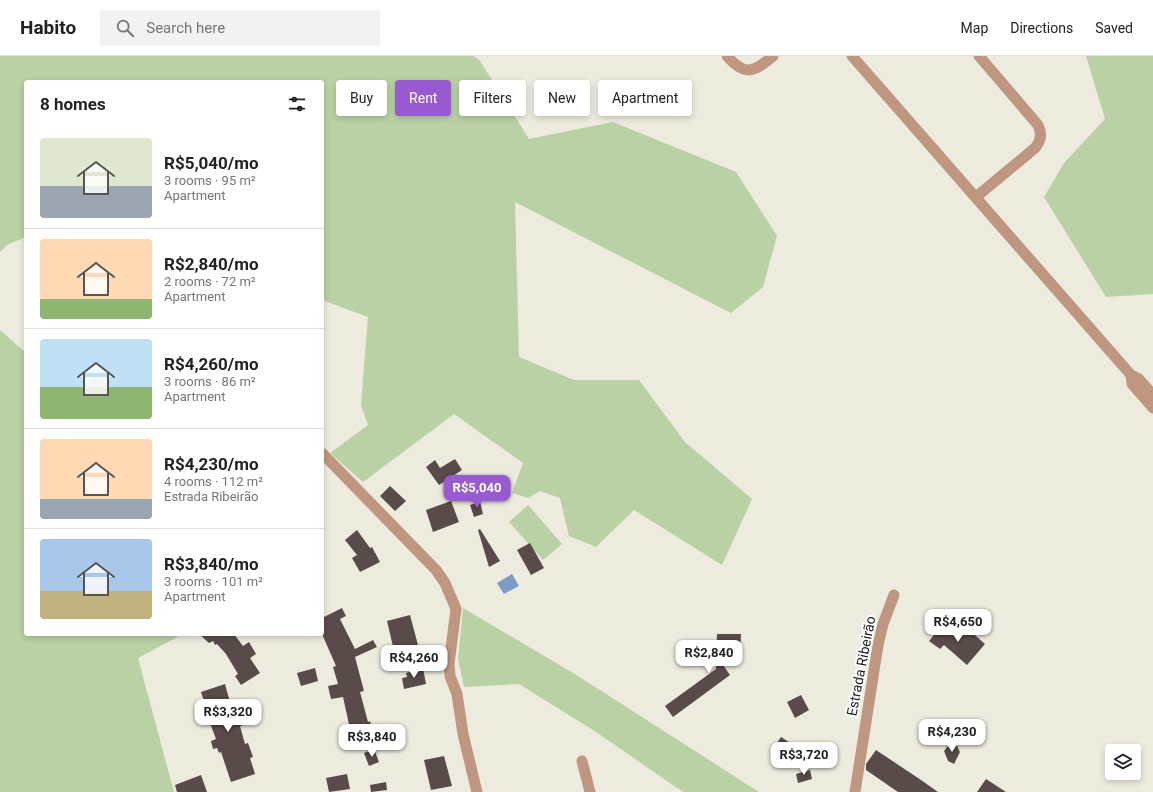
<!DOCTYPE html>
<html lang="en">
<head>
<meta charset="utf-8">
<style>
  :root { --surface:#fff; --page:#f2f2f2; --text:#222; --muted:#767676; --line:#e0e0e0; --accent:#985ad0 }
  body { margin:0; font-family:Roboto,sans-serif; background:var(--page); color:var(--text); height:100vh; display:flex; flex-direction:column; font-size:15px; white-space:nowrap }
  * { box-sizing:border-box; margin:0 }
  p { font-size:13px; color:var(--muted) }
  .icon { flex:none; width:22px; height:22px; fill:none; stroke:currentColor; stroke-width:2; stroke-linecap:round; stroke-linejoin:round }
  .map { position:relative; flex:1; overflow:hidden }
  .panel { position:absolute; left:24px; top:24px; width:300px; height:556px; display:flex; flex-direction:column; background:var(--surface); border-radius:4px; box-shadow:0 2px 6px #0003 }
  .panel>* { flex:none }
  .guide { position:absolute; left:336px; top:24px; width:380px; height:36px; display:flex; gap:8px }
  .controls { position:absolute; left:1105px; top:688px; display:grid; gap:8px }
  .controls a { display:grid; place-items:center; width:36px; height:36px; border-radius:4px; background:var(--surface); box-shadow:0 2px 6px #0003; font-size:20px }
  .price { position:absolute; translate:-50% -34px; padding:0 9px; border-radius:8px; background:#fff; color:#222; font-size:13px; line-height:26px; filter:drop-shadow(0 1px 2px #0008) }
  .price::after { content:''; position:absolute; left:50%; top:24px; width:12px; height:9px; margin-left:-6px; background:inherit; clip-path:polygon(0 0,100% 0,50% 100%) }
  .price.active { background:var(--accent); color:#fff }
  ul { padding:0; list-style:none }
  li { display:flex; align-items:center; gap:12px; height:100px; padding:0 16px }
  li+li { border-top:1px solid var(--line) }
  li span { display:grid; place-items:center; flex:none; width:112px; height:80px; border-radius:4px; color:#555 }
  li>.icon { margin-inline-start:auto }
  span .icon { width:48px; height:48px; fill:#fffc; stroke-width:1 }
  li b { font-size:17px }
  h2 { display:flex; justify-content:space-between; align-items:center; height:48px; padding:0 16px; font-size:17px }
  .chip { padding:0 14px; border-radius:4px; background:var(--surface); box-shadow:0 2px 6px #0003; font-size:14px; line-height:36px }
  .chip.active { background:var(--accent); color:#fff }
  header { display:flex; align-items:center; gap:24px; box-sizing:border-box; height:56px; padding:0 20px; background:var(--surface); border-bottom:1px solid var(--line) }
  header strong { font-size:19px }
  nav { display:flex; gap:22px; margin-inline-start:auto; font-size:14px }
  .search { width:280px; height:36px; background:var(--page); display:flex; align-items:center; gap:10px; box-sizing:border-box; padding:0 14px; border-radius:4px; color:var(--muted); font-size:15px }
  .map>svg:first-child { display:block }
  .green { fill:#b9d1a4 }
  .water { fill:#7c9cc5 }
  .building { fill:#594b49 }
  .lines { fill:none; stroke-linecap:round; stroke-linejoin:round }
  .minor { stroke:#bf967f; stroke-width:11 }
  .labels { text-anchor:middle; stroke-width:4; stroke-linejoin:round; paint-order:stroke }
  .street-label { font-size:14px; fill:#1e1e19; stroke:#fff }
</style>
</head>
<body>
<header>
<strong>Habito</strong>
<div class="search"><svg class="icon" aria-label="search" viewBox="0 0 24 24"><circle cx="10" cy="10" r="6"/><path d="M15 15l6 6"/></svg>Search here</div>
<nav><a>Map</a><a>Directions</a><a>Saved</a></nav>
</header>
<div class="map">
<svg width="1153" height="736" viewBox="0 0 1153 736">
  <rect width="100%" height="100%" fill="#edebdd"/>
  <path class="green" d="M0 0H474L480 5 529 83 613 66 736 116 777 180 763 231 731 257 515 146 519 301 574 324H639L685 386 752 443 722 509 634 454 596 491 569 480 560 442 540 435 528 442 512 437 523 407 454 358 363 426 330 397 368 369 361 349 368 261 322 244V26H26V181L7 189 0 196Z
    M1086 0H1153V238L1106 241 1044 141 1064 107 1105 63Z
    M0 274 26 297V578H183L138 602 174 736H0Z
    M528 449 562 488 543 504 509 466Z
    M463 552 578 620 759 736H683L596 676 519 628 464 631 458 603Z"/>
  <path class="water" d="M512 518 519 530 504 538 497 527Z"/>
  <path class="building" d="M455 403 462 414 439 429 426 411 435 404 440 412Z
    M390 430 406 445 395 455 380 440Z
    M451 445 459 466 433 476 426 454Z
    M480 446 483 458 474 461 470 449Z
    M480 473 500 505 489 511 478 474Z
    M357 474 370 492 372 491 380 506 360 516 352 502 357 499 345 484Z
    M530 487 544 512 531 519 517 494Z
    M342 552 346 560 340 563 355 593 373 584 377 591 355 601 364 635 360 636 368 666 370 665 373 677 352 682 343 641 331 643 328 630 338 628 333 611 336 610 322 578V562Z
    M410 559 419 593 395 599 387 565Z
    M944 567 961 581 968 573 985 588 967 609 944 589 940 593 929 585Z
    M199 578H234L243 590 249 586 256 598 250 602 260 617 241 629 235 620 238 618 226 598 217 588 215 589 213 585 209 587Z
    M717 578H741L740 602H718L730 619 673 661 665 650 716 613Z
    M315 612 318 625 301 630 297 617Z
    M423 612 426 628 404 633 402 622 407 621 406 617Z
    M225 628 234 661 241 659 244 669 240 670 245 688 248 687 253 701 250 702 255 718 231 726 221 696 219 697 217 692 213 693 211 685 216 683 210 667 204 669 201 659 208 657 201 636Z
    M801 639 809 654 795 662 787 646Z
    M781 681 801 694 794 704 775 690Z
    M953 689 957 690 960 696 954 708 948 705 944 695 948 690Z
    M374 693 379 706 369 710 364 697Z
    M876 694 921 724 938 736H898L866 714V708Z
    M444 700 452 730 431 734 424 704Z
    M810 714 812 723 798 727 796 718Z
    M347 718 350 733 329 736 326 722Z
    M201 719 207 736H177L175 729Z
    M986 723 1006 736H977Z
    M386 726 387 734 371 736 370 729Z"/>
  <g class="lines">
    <path class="minor" d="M727 0C745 21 754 16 773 0
      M852 0 1131 319 1139 323 1153 339
      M976 141 1035 92C1041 85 1042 77 1038 69L979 0
      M1131 319 1132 328 1153 352
      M322 397 436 514 445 527 456 553 449 608 450 620 457 638 463 678 477 736
      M582 705 590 736
      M855 736 878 589 883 568 894 539"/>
  </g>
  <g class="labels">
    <g class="street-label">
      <text transform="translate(861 610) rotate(-79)" y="5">Estrada Ribeirão</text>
    </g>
  </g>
</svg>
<div class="controls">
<a><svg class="icon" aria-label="layers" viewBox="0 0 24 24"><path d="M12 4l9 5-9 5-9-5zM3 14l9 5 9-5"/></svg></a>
</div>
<b class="price active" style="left:477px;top:453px">R$5,040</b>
<b class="price" style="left:958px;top:587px">R$4,650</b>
<b class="price" style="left:709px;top:618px">R$2,840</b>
<b class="price" style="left:414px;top:623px">R$4,260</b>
<b class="price" style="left:228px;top:677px">R$3,320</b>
<b class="price" style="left:952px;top:697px">R$4,230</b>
<b class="price" style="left:372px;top:702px">R$3,840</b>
<b class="price" style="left:804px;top:720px">R$3,720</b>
<div class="guide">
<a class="chip">Buy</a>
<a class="chip active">Rent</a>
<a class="chip">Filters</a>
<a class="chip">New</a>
<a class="chip">Apartment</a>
</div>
<section class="panel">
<h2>8 homes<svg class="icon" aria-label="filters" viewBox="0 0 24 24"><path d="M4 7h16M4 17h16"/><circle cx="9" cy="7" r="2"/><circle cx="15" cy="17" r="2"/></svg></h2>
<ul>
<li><span style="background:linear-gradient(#dfe7d0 60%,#9aa5b1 0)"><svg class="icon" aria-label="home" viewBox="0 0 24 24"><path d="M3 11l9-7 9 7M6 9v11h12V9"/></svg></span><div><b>R$5,040/mo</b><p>3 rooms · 95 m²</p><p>Apartment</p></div></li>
<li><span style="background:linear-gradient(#ffd9b3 75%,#8fb573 0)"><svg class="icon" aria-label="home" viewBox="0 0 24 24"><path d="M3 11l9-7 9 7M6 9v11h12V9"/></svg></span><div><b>R$2,840/mo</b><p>2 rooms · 72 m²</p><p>Apartment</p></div></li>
<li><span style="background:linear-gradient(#bfe0f5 60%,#8fb573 0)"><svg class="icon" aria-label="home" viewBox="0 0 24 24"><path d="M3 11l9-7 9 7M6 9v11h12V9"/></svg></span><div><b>R$4,260/mo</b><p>3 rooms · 86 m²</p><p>Apartment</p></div></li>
<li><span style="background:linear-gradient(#ffd9b3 75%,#9aa5b1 0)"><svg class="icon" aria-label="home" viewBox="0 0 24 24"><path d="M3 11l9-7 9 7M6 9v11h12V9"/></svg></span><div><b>R$4,230/mo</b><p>4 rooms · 112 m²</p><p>Estrada Ribeirão</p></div></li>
<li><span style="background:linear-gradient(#a9c7e8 65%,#c2b280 0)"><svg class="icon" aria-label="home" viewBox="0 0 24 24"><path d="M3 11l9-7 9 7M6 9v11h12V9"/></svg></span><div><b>R$3,840/mo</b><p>3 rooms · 101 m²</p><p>Apartment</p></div></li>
</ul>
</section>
</div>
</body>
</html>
